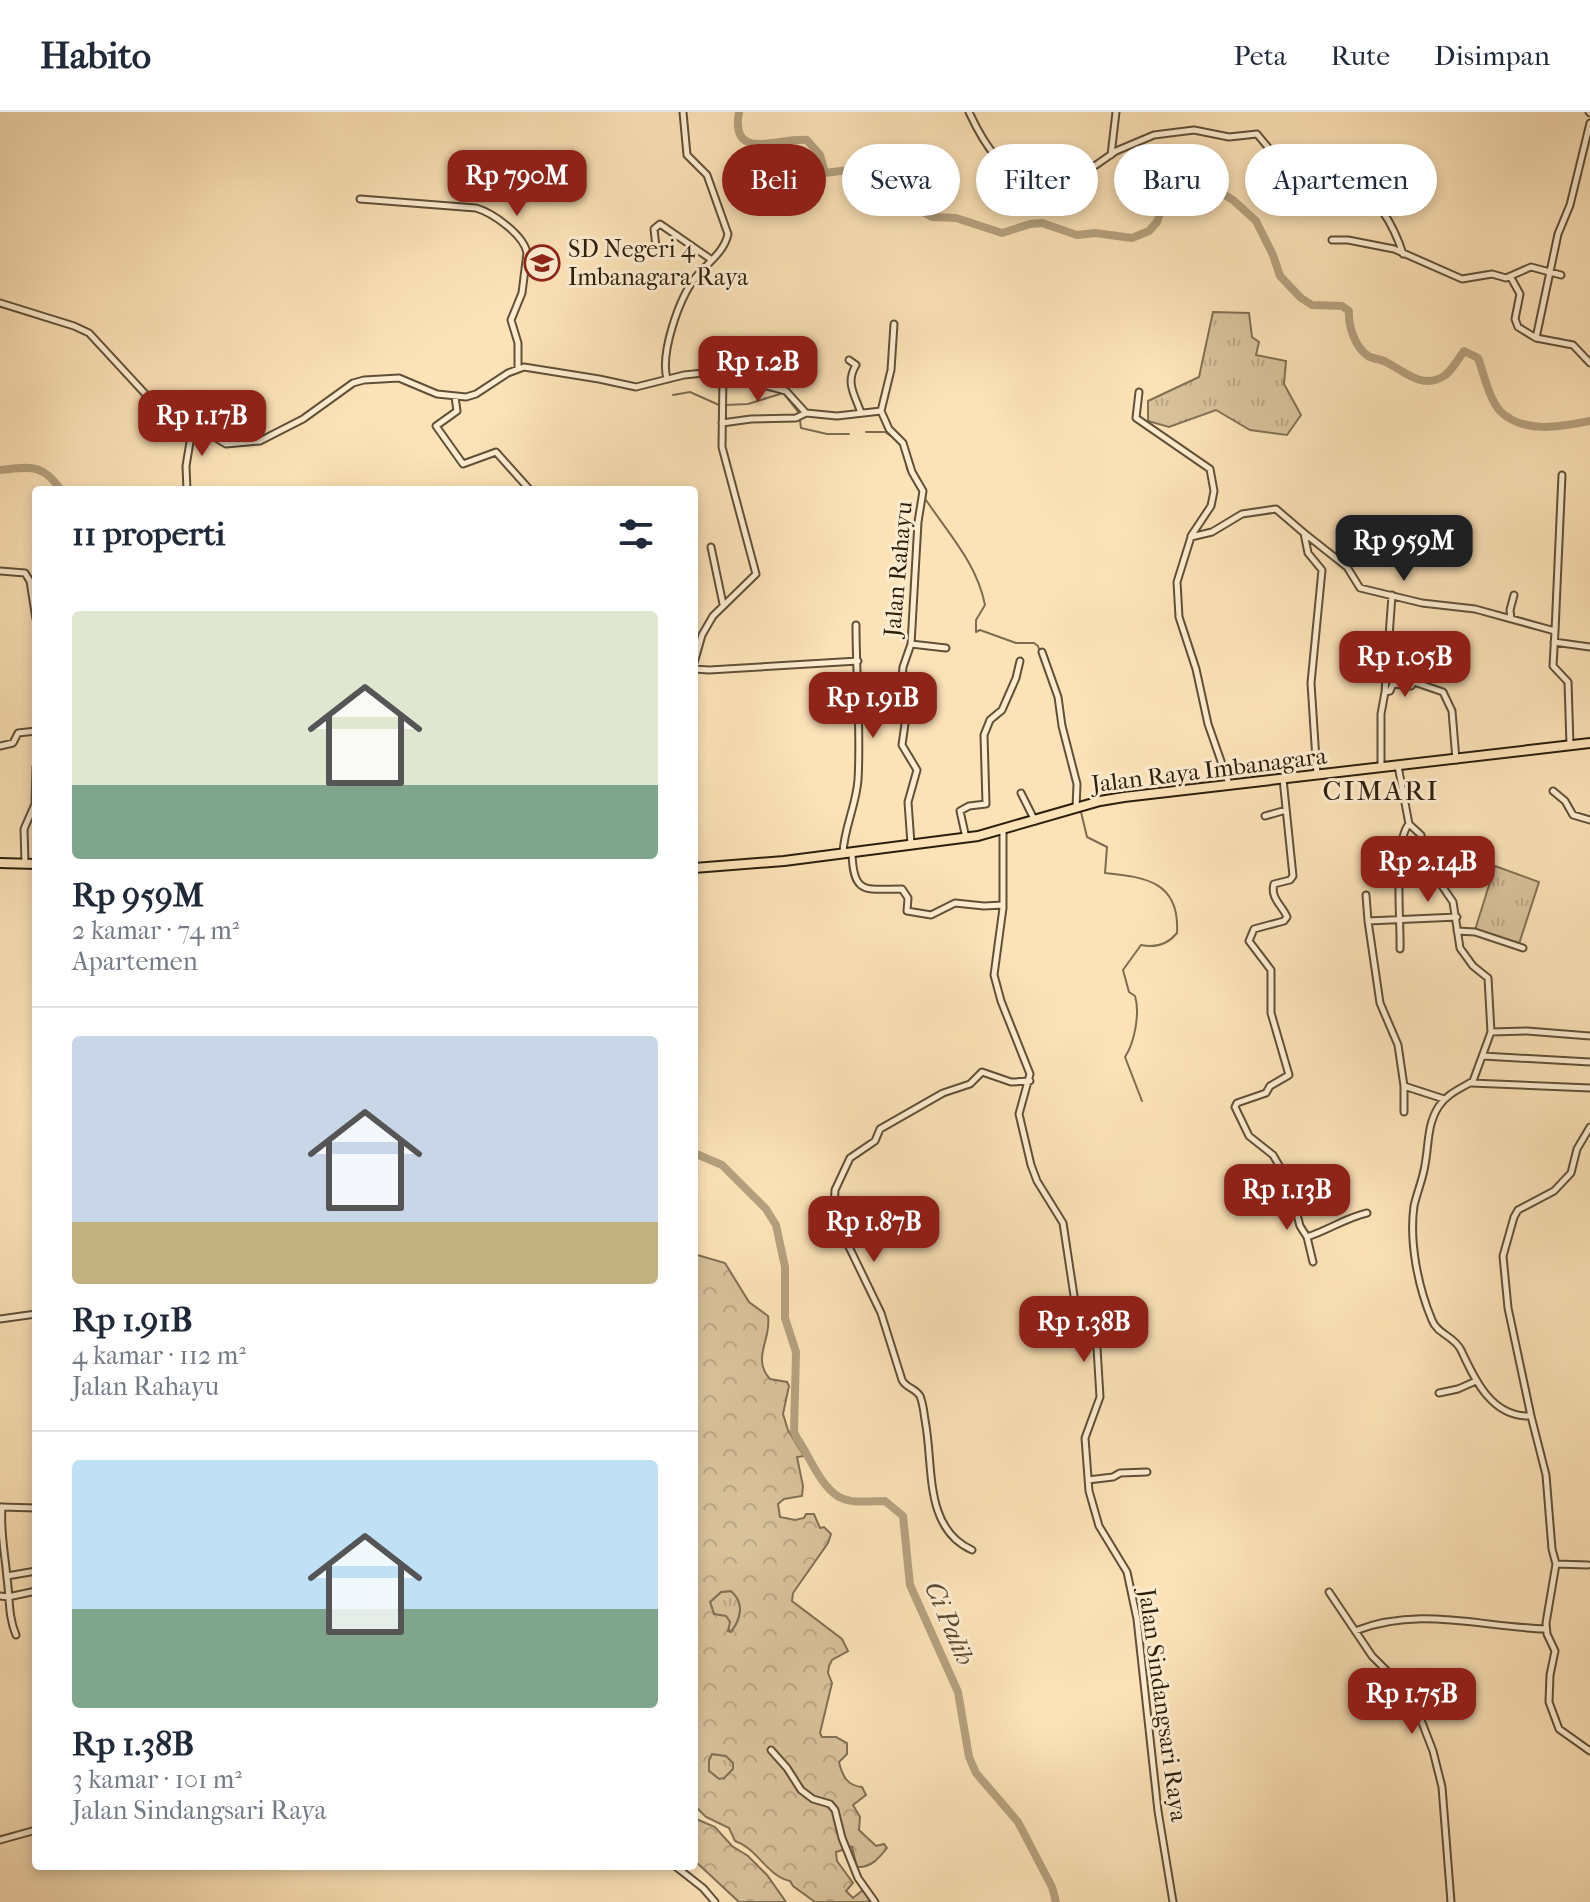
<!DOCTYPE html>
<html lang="id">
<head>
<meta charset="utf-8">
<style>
  :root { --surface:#fff; --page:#f6f6f7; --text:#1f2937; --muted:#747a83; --line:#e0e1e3; --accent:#8f2418 }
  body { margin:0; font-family:"IM FELL French Canon",serif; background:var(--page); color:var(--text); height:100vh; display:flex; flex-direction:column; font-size:30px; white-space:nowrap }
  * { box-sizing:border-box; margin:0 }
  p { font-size:26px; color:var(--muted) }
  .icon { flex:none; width:44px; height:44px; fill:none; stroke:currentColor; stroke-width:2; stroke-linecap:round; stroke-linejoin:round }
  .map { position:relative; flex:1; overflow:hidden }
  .drawer { position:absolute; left:32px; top:374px; width:666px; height:1384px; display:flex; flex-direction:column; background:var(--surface); border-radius:8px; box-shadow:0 4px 12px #0003 }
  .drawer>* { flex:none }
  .hud { position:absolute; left:722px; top:32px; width:748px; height:72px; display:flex; gap:16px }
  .price { position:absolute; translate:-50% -68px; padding:0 18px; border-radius:16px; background:var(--accent); color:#fff; font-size:26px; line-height:52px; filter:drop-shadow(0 2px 4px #0008) }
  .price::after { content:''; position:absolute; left:50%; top:48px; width:24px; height:18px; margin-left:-12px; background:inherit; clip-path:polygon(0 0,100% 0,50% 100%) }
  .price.on { background:#222; color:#fff }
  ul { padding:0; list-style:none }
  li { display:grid; align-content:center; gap:16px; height:424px; padding:0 40px }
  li+li { border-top:2px solid var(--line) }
  li span { display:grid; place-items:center; height:248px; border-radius:8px; color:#555 }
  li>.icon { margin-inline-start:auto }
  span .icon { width:144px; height:144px; fill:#fffc; stroke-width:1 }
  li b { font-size:34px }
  h2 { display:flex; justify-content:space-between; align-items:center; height:96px; padding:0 40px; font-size:34px }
  .pill { padding:0 28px; border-radius:36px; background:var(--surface); box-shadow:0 4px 12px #0003; font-size:28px; line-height:72px }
  .pill.on { background:var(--accent); color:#fff }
  header { display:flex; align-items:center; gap:48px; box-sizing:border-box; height:112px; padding:0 40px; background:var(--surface); border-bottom:2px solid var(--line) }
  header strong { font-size:38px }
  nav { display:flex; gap:44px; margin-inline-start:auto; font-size:28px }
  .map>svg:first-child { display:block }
  .grass { fill:url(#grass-tufts); stroke:#827053; stroke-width:2 }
  .forest { fill:url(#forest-crowns); stroke:#827053; stroke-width:2; fill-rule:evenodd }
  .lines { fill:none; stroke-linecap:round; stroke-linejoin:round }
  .stream { stroke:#7e6c50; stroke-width:2 }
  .river { stroke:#b5a07d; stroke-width:8 }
  .minor-casing { stroke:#605037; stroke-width:9 }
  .highway-casing { stroke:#2c1f0c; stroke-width:12 }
  .minor { stroke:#fdecd0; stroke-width:5 }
  .highway { stroke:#fce2b7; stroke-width:8 }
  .labels { text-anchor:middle; stroke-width:6; stroke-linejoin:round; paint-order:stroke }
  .poi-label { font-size:24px; fill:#2c1f0c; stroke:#fdecd0; text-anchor:start }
  .street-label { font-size:24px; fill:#2c1f0c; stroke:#fdecd0 }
  .water-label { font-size:26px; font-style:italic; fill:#5c4c34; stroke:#fdecd0 }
  .quarter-label { font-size:28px; letter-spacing:2px; fill:#2c1f0c; stroke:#fdecd0 }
</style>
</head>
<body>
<header>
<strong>Habito</strong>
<nav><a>Peta</a><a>Rute</a><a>Disimpan</a></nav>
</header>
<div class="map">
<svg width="1590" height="1790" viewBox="0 0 1590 1790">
  <defs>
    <pattern id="grass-tufts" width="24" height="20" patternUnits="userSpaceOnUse" patternTransform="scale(2)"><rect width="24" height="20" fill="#d9c19a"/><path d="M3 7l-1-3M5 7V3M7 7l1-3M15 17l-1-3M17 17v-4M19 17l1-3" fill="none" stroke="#baa584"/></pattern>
    <pattern id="forest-crowns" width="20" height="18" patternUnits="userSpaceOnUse" patternTransform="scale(2)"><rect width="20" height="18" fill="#d9c19a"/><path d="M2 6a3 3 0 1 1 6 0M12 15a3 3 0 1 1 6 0" fill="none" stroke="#baa584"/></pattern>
  </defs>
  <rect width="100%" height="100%" fill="#fce2b7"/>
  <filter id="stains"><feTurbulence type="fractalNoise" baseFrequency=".0025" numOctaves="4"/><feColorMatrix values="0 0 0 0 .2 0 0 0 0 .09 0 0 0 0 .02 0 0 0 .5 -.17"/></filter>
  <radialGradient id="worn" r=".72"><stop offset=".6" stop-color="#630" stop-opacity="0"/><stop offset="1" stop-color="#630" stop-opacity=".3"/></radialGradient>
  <path class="grass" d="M1213 200 1249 201 1252 225 1259 230 1256 243 1286 249 1284 272 1301 303 1287 323 1250 318 1216 298 1169 315 1148 309V289L1199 265Z
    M1495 754 1539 770 1519 832 1475 818Z
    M731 1479C745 1491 741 1507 731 1520L714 1502 710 1490 721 1480Z
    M712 1642 726 1644 733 1650V1657L724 1667H719L709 1659V1648Z"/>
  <path class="forest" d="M694 1142 725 1151 749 1190 768 1204C772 1227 751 1246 770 1267L787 1270 789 1274 783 1302 788 1318 804 1344 797 1345 803 1374 802 1384 784 1387 778 1392 780 1405 795 1408 804 1406 806 1402H814L820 1416 824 1415 831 1422 828 1431 793 1481 792 1489 842 1527 848 1539 832 1548 829 1554 828 1561 832 1571 820 1621 822 1625H836L847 1631V1642L839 1650C842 1663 847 1674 862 1675L866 1683 853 1693 860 1705 859 1718 876 1734 884 1732 887 1736C879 1746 871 1756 857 1755L852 1735 836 1740 837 1749 853 1771 846 1779 853 1786 863 1778 872 1790H815L793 1774 790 1769C767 1764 757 1736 735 1729L729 1716 706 1705 694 1693ZM731 1479C745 1491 741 1507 731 1520L728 1519 730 1510 726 1504 714 1502 710 1490 721 1480ZM712 1642 726 1644 733 1651V1657L724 1666 719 1667 709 1659V1648Z
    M694 1706 715 1715 732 1734 748 1744 767 1763 786 1790H739L694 1748Z"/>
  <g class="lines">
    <path class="stream" d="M673 283 690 280 719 293
      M725 293 748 292 783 281 799 301 801 316 827 322H849
      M866 320H885L895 327
      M906 349 907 357 916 372
      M924 385C947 420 977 451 985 493L976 508V520L980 518 1016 531H1034L1038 534 1046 559
      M1063 626 1068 647
      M1081 700 1087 725 1107 735 1105 761C1146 765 1180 770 1177 821 1168 832 1155 836 1141 833L1123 858 1129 880 1135 884C1140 900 1135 930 1125 945L1142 989"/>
    <path class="river" d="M739 0C730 51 778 25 807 28L820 43 825 61 903 51 911 53 913 63 924 75 912 82V85L923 100 932 105 956 106 1002 121 1030 112 1042 111 1077 123 1095 121 1132 126 1149 119 1157 110 1168 77 1175 68 1185 64 1195 65 1233 88 1256 109 1273 143 1280 164 1301 186 1312 193 1342 194 1349 199C1348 214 1355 235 1368 244 1373 247 1381 247 1386 250 1404 259 1422 278 1444 264 1452 259 1458 247 1464 239L1478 246C1484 262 1489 287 1500 299 1523 322 1561 315 1590 309
      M0 358C31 355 42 351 61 378
      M694 1041 722 1053 766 1097 776 1113 785 1155V1206L796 1240 794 1320 797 1326C809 1343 820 1374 839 1385 852 1392 871 1389 885 1389L903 1404 910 1473 958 1580 969 1645 976 1661 1018 1710 1052 1775 1056 1790"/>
    <defs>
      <path id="minor" d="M969 0C986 37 1002 59 1040 74L1054 70 1062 62 1096 53 1116 39 1154 23 1194 18 1229 25 1257 22 1271 39 1270 72 1278 85 1293 86 1348 63C1374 80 1394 113 1403 142
        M1589 0 1590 1
        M1111 43 1116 0
        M360 87 476 96C493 101 524 123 527 141L522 181 511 208 518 231V256
        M1332 128H1348L1394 137 1462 167 1492 162 1506 166 1531 155 1561 163
        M656 135 654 117 660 112 712 148
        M1510 164 1520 182 1515 207 1518 215 1536 226 1573 233 1590 251
        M0 191 74 214 89 221 150 287 226 332 260 329 303 307 353 271 364 268 399 266 437 282 466 285 476 282 508 261 524 255 599 267 636 275 684 263 713 260 786 279 806 301 837 304 881 299 889 317 903 331 912 360 923 379 918 410 911 532 903 555 901 578 906 605 902 633 917 658 908 690 911 732
        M1536 226 1558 122 1570 93 1590 11
        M849 248 856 253C845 271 855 283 861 301
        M667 267C660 241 679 187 695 166 706 152 724 141 728 122L707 63 687 43 683 0
        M1139 280 1136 306 1210 357 1214 379 1211 394 1191 424
        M455 285 457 299 436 314 463 352 496 340 530 378
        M881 299 891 258 894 212
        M722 311 751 307 796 306 806 301
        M187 378 186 354 193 312
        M1304 421 1347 455 1360 476 1422 491 1475 497 1555 519 1553 554 1568 570 1570 633
        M711 435 723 492
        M0 459 25 461 30 469 36 507
        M1511 507 1510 498 1514 483
        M1555 519 1562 363
        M1554 530 1590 535
        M911 532 946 536
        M1042 540 1058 585 1062 614 1077 672 1076 696
        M694 551 702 523 713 504 756 462 722 335 723 262
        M694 557 709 558 858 549
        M1385 580 1390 579 1393 572 1411 574 1414 570 1443 580 1452 599 1456 648
        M0 634 13 631 18 621 36 619
        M1398 654 1409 712C1393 729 1401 811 1400 837
        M1381 656V602L1385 580 1392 483
        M1283 667 1293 764 1290 768 1274 772C1270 786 1282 793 1287 805L1284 809 1254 817 1249 829 1271 858V901L1289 963 1270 974 1266 981 1237 991 1235 995 1249 1024 1273 1043 1287 1067 1301 1082 1296 1099 1300 1114 1307 1125 1313 1150
        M1229 672 1208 612 1196 557 1179 505 1177 470 1191 425 1212 420 1242 402 1276 397 1304 421 1308 441 1322 458 1311 571 1317 663
        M1553 679 1565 689 1573 703 1590 708
        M1021 681 1035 709
        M1265 704 1286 698
        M1409 712 1421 723 1429 755 1453 790 1460 836 1473 854 1488 866 1491 920 1473 969C1460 977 1448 981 1439 994 1427 1012 1429 1032 1425 1053 1423 1067 1417 1080 1414 1094 1409 1130 1418 1175 1432 1208 1437 1222 1454 1224 1461 1238 1475 1268 1492 1306 1531 1304L1546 1363 1552 1437 1556 1452 1546 1511 1547 1522 1555 1539 1550 1563 1549 1590 1559 1617 1590 1639
        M1003 719V796L994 863 1001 889 1030 962 1019 1002 1031 1053 1037 1069 1063 1111 1076 1197 1097 1236 1100 1285 1085 1326 1089 1379 1099 1414 1127 1460 1137 1507 1158 1699 1173 1790
        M966 726 960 699 969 694 986 692 984 623 990 608 1002 598 1016 566 1020 549
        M852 740C853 784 866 777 902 777L908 786 907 799 931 803 955 791 984 794 1003 793
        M843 741C844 716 856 694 858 668 861 617 856 564 856 513
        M1378 742 1400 741
        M25 751 24 717 35 692 36 655
        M1366 783 1368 809
        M1457 819 1475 820 1523 836
        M1491 920 1527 919 1590 924
        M1483 944 1590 950
        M1471 971 1590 976
        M1404 974 1444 987
        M1404 1000V974L1398 933 1380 891 1368 809 1457 805
        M1307 1125C1329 1118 1345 1106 1367 1101
        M0 1207 36 1202
        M1439 1281 1458 1277 1476 1269
        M1531 1304 1508 1196 1503 1144 1514 1105 1518 1098 1554 1079 1571 1061 1577 1037 1590 1015
        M1088 1368 1113 1365 1120 1361 1147 1360
        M1 1395 36 1396
        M2 1395C0 1419 5 1442 7 1466 10 1487 8 1504 16 1523
        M972 1438C923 1416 934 1353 925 1308 924 1301 923 1291 920 1284 915 1276 906 1276 902 1268L881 1201 837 1110 834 1097 835 1078 850 1046 875 1029 880 1017 943 981 970 972 982 960 1011 970 1030 969
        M1556 1452 1588 1453
        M7 1464 36 1459
        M1329 1480 1372 1544 1408 1580 1416 1595 1433 1639 1442 1675 1451 1790
        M0 1484 8 1485 36 1479
        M1355 1519C1419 1494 1480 1515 1546 1517
        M771 1638 787 1656 801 1678 813 1687 830 1692 835 1698 842 1726 858 1766 875 1790
        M0 1728 36 1718
        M675 1754 703 1776 715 1790"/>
      <path id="highway" d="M0 751 36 752
        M694 756 784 749 978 724 1100 689 1124 685 1590 631"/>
    </defs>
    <use href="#minor" class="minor-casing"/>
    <use href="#highway" class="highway-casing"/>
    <use href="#minor" class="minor"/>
    <use href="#highway" class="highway"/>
  </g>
  <defs>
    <symbol id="school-ring" viewBox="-11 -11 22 22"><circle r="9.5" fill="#fdecd0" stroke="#8f2418" stroke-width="1.5"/><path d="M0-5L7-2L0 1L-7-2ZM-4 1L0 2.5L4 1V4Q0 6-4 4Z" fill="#8f2418"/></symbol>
  </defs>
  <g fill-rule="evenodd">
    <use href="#school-ring" x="522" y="131" width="40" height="40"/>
  </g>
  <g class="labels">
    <g class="poi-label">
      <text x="568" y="145">SD Negeri 4<tspan x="568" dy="28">Imbanagara Raya</tspan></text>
    </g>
    <g class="street-label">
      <text transform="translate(898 457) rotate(-85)" y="8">Jalan Rahayu</text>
      <text transform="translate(1209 658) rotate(-7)" y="8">Jalan Raya Imbanagara</text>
      <text transform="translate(1163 1593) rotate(82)" y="8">Jalan Sindangsari Raya</text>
    </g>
    <g class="water-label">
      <text transform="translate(950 1511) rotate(67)" y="9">Ci Palih</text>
    </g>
    <g class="quarter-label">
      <text x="1381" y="688">CIMARI</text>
    </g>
  </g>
  <rect width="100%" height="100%" filter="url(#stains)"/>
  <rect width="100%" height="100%" fill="url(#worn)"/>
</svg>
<b class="price" style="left:517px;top:106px">Rp 790M</b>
<b class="price" style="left:758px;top:292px">Rp 1.2B</b>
<b class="price" style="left:202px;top:346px">Rp 1.17B</b>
<b class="price on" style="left:1404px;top:471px">Rp 959M</b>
<b class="price" style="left:1405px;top:587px">Rp 1.05B</b>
<b class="price" style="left:873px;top:628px">Rp 1.91B</b>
<b class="price" style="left:1428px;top:792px">Rp 2.14B</b>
<b class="price" style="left:1287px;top:1120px">Rp 1.13B</b>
<b class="price" style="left:874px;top:1152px">Rp 1.87B</b>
<b class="price" style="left:1084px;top:1252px">Rp 1.38B</b>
<b class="price" style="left:1412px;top:1624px">Rp 1.75B</b>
<div class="hud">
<a class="pill on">Beli</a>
<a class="pill">Sewa</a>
<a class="pill">Filter</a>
<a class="pill">Baru</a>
<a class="pill">Apartemen</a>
</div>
<section class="drawer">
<h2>11 properti<svg class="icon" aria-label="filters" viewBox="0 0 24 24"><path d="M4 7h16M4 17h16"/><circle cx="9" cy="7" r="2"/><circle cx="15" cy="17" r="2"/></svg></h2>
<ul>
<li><span style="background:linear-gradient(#dfe7d0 70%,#7fa58c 0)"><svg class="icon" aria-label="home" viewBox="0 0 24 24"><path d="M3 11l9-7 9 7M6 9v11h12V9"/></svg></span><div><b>Rp 959M</b><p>2 kamar · 74 m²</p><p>Apartemen</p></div></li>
<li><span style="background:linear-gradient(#c9d6e8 75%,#c2b280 0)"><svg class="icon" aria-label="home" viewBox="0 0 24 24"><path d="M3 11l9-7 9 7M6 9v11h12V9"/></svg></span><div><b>Rp 1.91B</b><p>4 kamar · 112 m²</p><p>Jalan Rahayu</p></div></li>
<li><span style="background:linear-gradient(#bfe0f5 60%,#7fa58c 0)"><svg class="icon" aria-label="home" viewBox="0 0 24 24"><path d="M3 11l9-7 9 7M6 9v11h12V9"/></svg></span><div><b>Rp 1.38B</b><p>3 kamar · 101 m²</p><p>Jalan Sindangsari Raya</p></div></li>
</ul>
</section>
</div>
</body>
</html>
